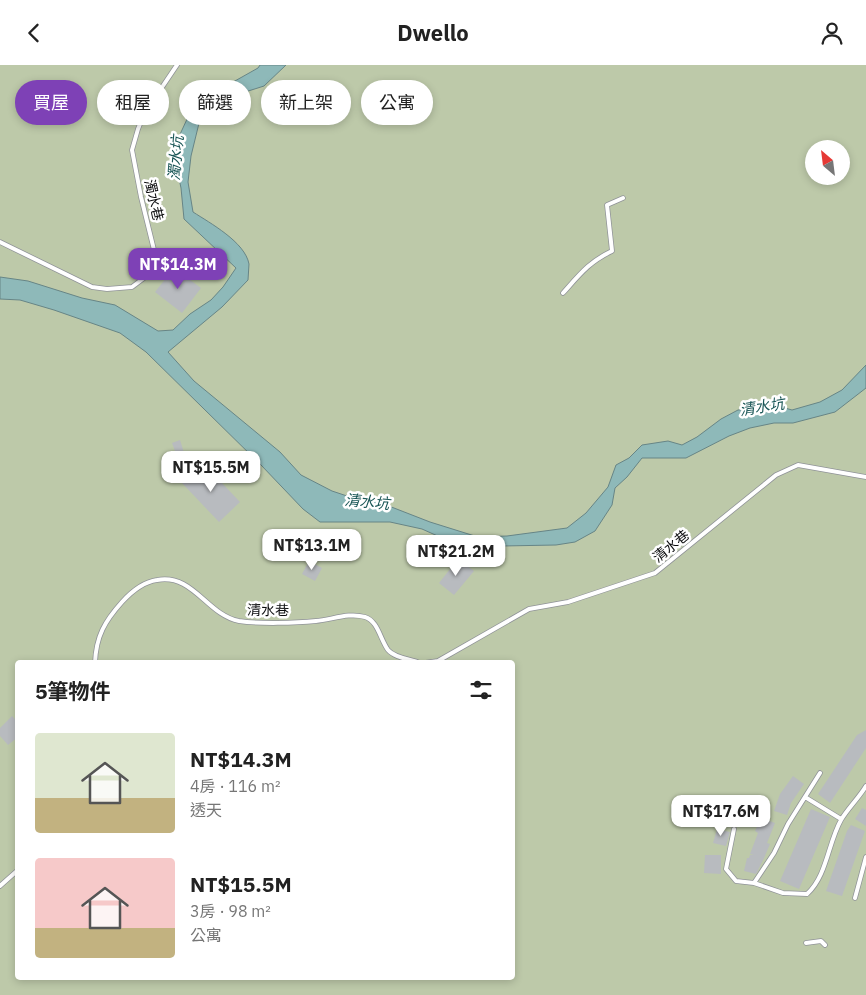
<!DOCTYPE html>
<html lang="zh-TW">
<head>
<meta charset="utf-8">
<style>
  :root { --surface:#fff; --page:#f6f6f6; --text:#222; --muted:#767676; --accent:#7e41b6 }
  body { margin:0; font-family:"IBM Plex Sans","Noto Sans TC",sans-serif; background:var(--page); color:var(--text); height:100vh; display:flex; flex-direction:column; font-size:19px; white-space:nowrap }
  * { box-sizing:border-box; margin:0 }
  p { font-size:16px; color:var(--muted) }
  .icon { flex:none; width:28px; height:28px; fill:none; stroke:currentColor; stroke-width:2; stroke-linecap:round; stroke-linejoin:round }
  .map { position:relative; flex:1; overflow:hidden }
  .sheet { position:absolute; left:15px; top:595px; width:500px; height:320px; display:flex; flex-direction:column; background:var(--surface); border-radius:5px; box-shadow:0 2px 8px #0003 }
  .sheet>* { flex:none }
  .guide { position:absolute; left:15px; top:15px; width:500px; height:45px; display:flex; gap:10px }
  .needle { width:32px; rotate:332deg }
  .fabs { position:absolute; left:805px; top:75px; display:grid; gap:10px }
  .fabs a { display:grid; place-items:center; width:45px; height:45px; border-radius:50%; background:var(--surface); box-shadow:0 2px 8px #0003; font-size:25px }
  .price { position:absolute; translate:-50% -42px; padding:0 11px; border-radius:10px; background:#fff; color:#222; font-size:16px; line-height:32px; filter:drop-shadow(0 1px 2px #0008) }
  .price::after { content:''; position:absolute; left:50%; top:30px; width:15px; height:11px; margin-left:-8px; background:inherit; clip-path:polygon(0 0,100% 0,50% 100%) }
  .price.active { background:var(--accent); color:#fff }
  ul { padding:0; list-style:none }
  li { display:flex; align-items:center; gap:15px; height:125px; padding:0 20px }
  li span { display:grid; place-items:center; flex:none; width:140px; height:100px; border-radius:5px; color:#555 }
  li>.icon { margin-inline-start:auto }
  span .icon { width:60px; height:60px; fill:#fffc; stroke-width:1 }
  li b { font-size:21px }
  h2 { display:flex; justify-content:space-between; align-items:center; height:60px; padding:0 20px; font-size:21px }
  .chip { padding:0 18px; border-radius:22px; background:var(--surface); box-shadow:0 2px 8px #0003; font-size:18px; line-height:45px }
  .chip.active { background:var(--accent); color:#fff }
  header { display:flex; justify-content:space-between; align-items:center; height:65px; padding:0 20px; background:var(--surface); font-size:22px; font-weight:700 }
  .map>svg:first-child { display:block }
  .forest { fill:#bdc9a9; fill-rule:evenodd }
  .water { fill:#8eb9b9; stroke:#678586 }
  .building { fill:#b8bbbf }
  .lines { fill:none; stroke-linecap:round; stroke-linejoin:round }
  .service-casing { stroke:#909398; stroke-width:5.5 }
  .service { stroke:#fff; stroke-width:4 }
  .labels { text-anchor:middle; stroke-width:5; stroke-linejoin:round; paint-order:stroke }
  .street-label { font-size:14px; fill:#0c0d0f; stroke:#fff }
  .water-label { font-size:15px; font-style:italic; fill:#185555; stroke:#fff }
</style>
</head>
<body>
<header><svg class="icon" aria-label="back" viewBox="0 0 24 24"><path d="M15 5l-7 7 7 7"/></svg>Dwello<svg class="icon" aria-label="person" viewBox="0 0 24 24"><circle cx="12" cy="8" r="4"/><path d="M4 21q1-7 8-7t8 7"/></svg></header>
<div class="map">
<svg width="866" height="930" viewBox="0 0 866 930">
  <rect width="100%" height="100%" fill="#f2f6fa"/>
  <path class="forest" d="M0 0H866V930H0ZM814 84H841V111H814ZM18 598H512V912H18Z"/>
  <path class="water" d="M260 0H286L264 21 242 28 216 40 201 50 191 91 188 117 193 147C210 158 245 177 249 199 249 204 248 210 248 215L222 242 168 287 194 316 280 387 301 410 332 426 356 434 376 436 430 457 478 472 507 471 567 463 586 448 608 422 616 400 629 393 642 380 668 376 682 380 697 372 721 354 738 345 760 344 778 341 792 345 820 337 842 325 866 300V323L835 347 793 358H774L750 363 729 371 686 393H642L627 412 615 423 612 440 595 466 575 477 556 480 502 481 451 477 422 464 390 457H320L303 444 261 400 146 287 120 268 54 245 20 235 0 234V212L28 216 82 233 115 240 158 266 173 265 190 249 211 235 223 222 236 203 184 154 181 123 176 99V78L194 39 258 3Z"/>
  <path class="building" d="M174 203 201 223 182 248 155 227Z
    M180 375 185 391 178 394 172 378Z
    M203 398 240 437 219 457 182 418Z
    M458 494 474 506 454 530 439 518Z
    M309 496 322 503 315 516 302 509Z
    M12 651 18 657V672L8 680 0 671V663Z
    M866 665V683L830 738 818 729 857 670Z
    M793 711 804 719 791 738 787 750 774 746 780 729Z
    M862 743 866 745V761L855 754Z
    M811 744 830 752 799 824 780 816Z
    M761 753 775 758 767 778 770 779 764 793 756 809 744 806 747 793H749L750 790H754L750 789 758 768 755 766Z
    M851 760 865 766 842 831 826 826 847 766Z
    M717 764 730 767 726 781 713 778Z
    M705 790H721V809L704 808Z"/>
  <g class="lines">
    <defs>
      <path id="service" d="M0 177 92 222 107 224 132 222 152 207 156 200V193L141 132 132 85 138 64 144 49 177 0
        M563 228C580 209 589 197 612 186L607 140 623 133
        M95 598C96 571 105 556 122 537 132 526 143 517 157 515 193 508 207 550 239 556 259 559 296 558 316 556 331 555 349 547 365 552 378 556 380 574 388 585 395 593 410 594 420 598
        M424 598 438 596 529 544 568 537 655 508 776 410 798 400 866 412
        M805 732 841 754
        M734 764 726 804 736 816 754 818 783 828 807 829C827 811 828 778 841 755 848 743 859 733 866 721
        M754 818 774 788 788 759 820 708
        M0 821 18 805
        M855 833 866 792
        M806 878 821 876 825 880"/>
    </defs>
    <use href="#service" class="service-casing"/>
    <use href="#service" class="service"/>
  </g>
  <g class="labels">
    <g class="street-label">
      <text transform="translate(154 135) rotate(77)" y="5">濁水巷</text>
      <text transform="translate(671 481) rotate(-39)" y="5">清水巷</text>
      <text transform="translate(268 545) rotate(1)" y="5">清水巷</text>
    </g>
    <g class="water-label">
      <text transform="translate(176 93) rotate(-85)" y="5">濁水坑</text>
      <text transform="translate(762 342) rotate(-9)" y="5">清水坑</text>
      <text transform="translate(367 437) rotate(5)" y="5">清水坑</text>
    </g>
  </g>
</svg>
<div class="fabs">
<a><svg class="needle" viewBox="-14 -14 28 28"><path d="M0-13l5 13h-10z" fill="#e53935"/><path d="M0 13l5-13h-10z" fill="#767676"/></svg></a>
</div>
<b class="price active" style="left:178px;top:225px">NT$14.3M</b>
<b class="price" style="left:211px;top:428px">NT$15.5M</b>
<b class="price" style="left:312px;top:506px">NT$13.1M</b>
<b class="price" style="left:456px;top:512px">NT$21.2M</b>
<b class="price" style="left:721px;top:772px">NT$17.6M</b>
<div class="guide">
<a class="chip active">買屋</a>
<a class="chip">租屋</a>
<a class="chip">篩選</a>
<a class="chip">新上架</a>
<a class="chip">公寓</a>
</div>
<section class="sheet">
<h2>5筆物件<svg class="icon" aria-label="filters" viewBox="0 0 24 24"><path d="M4 7h16M4 17h16"/><circle cx="9" cy="7" r="2"/><circle cx="15" cy="17" r="2"/></svg></h2>
<ul>
<li><span style="background:linear-gradient(#dfe7d0 65%,#c2b280 0)"><svg class="icon" aria-label="home" viewBox="0 0 24 24"><path d="M3 11l9-7 9 7M6 9v11h12V9"/></svg></span><div><b>NT$14.3M</b><p>4房 · 116 m²</p><p>透天</p></div></li>
<li><span style="background:linear-gradient(#f6c9c9 70%,#c2b280 0)"><svg class="icon" aria-label="home" viewBox="0 0 24 24"><path d="M3 11l9-7 9 7M6 9v11h12V9"/></svg></span><div><b>NT$15.5M</b><p>3房 · 98 m²</p><p>公寓</p></div></li>
</ul>
</section>
</div>
</body>
</html>
